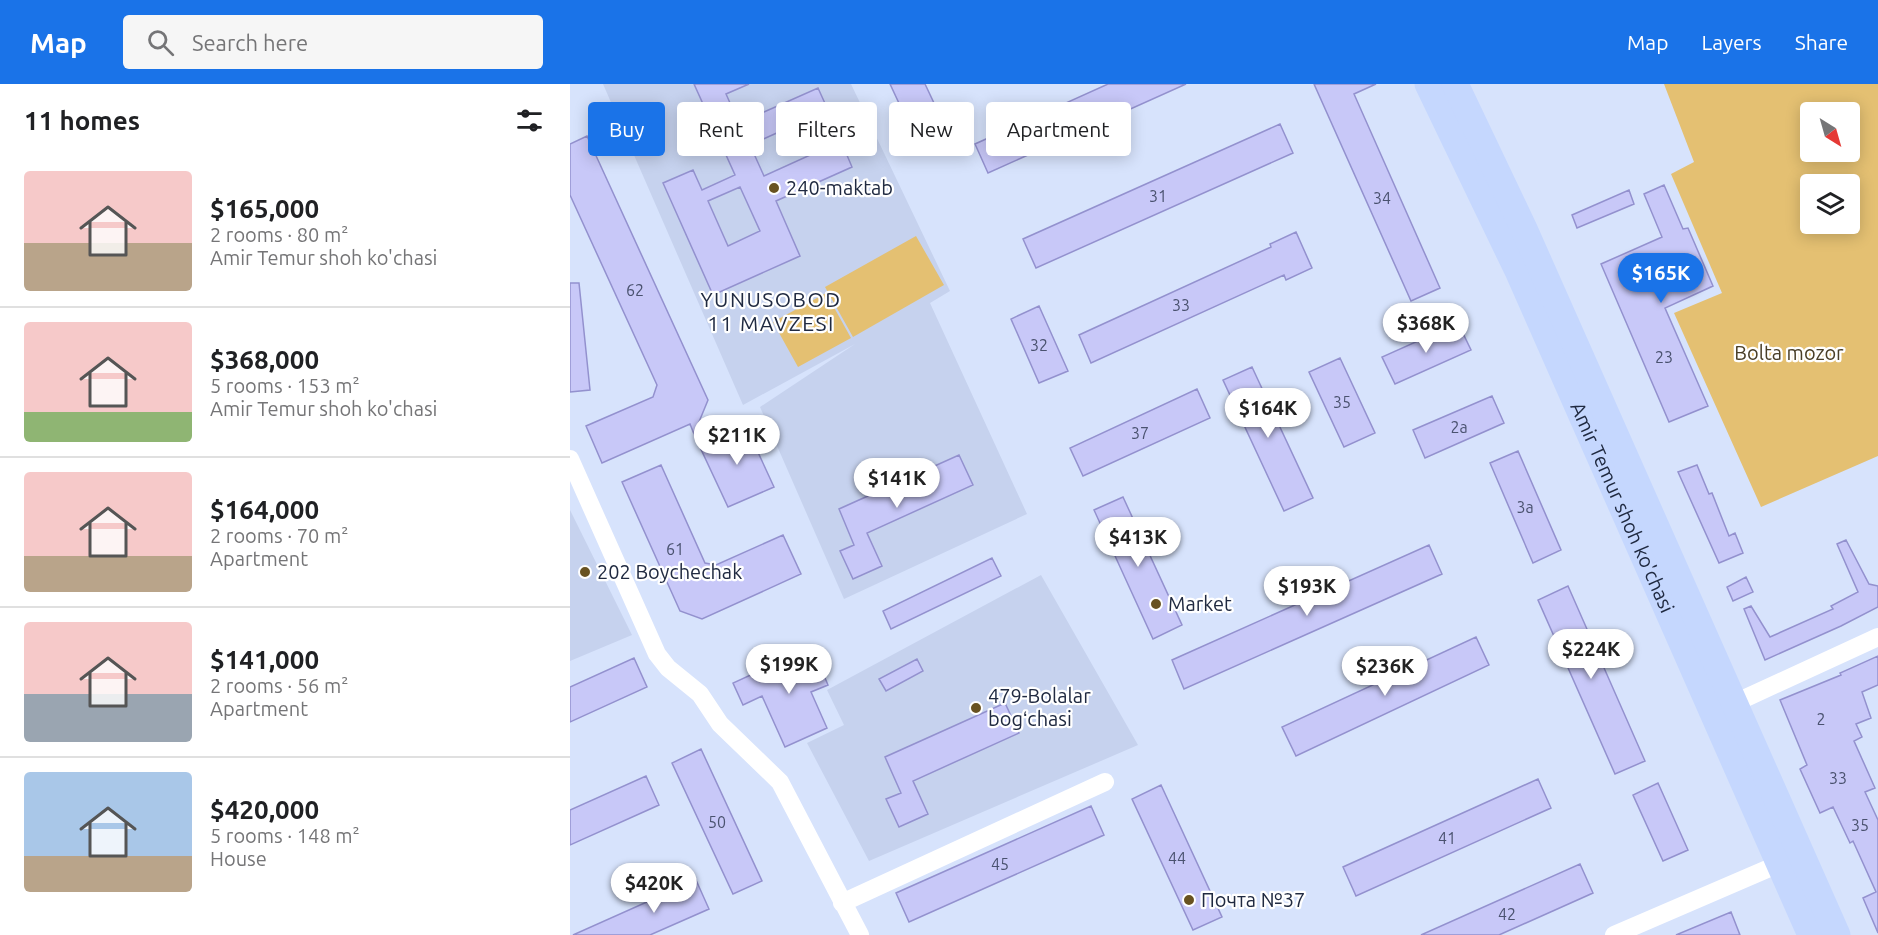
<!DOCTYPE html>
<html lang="en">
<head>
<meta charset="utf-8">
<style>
  :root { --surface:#fff; --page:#f6f6f6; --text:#202124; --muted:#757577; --line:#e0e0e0; --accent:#1a73e8 }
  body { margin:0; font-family:Ubuntu,sans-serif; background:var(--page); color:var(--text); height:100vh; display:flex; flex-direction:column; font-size:22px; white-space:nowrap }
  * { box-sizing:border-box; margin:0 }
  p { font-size:20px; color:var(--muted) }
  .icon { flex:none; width:33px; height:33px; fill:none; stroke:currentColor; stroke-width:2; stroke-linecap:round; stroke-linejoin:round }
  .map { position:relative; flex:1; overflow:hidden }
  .panel { display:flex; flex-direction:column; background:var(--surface); width:570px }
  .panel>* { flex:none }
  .top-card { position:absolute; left:18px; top:18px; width:570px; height:54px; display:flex; gap:12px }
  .needle { width:39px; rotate:143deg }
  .controls { position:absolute; left:1230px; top:18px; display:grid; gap:12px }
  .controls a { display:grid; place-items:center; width:60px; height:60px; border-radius:6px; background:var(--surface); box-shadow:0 3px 15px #0003; font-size:30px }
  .price { position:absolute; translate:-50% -51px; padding:0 14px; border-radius:21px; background:#fff; color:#222; font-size:20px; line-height:39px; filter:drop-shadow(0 2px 3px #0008) }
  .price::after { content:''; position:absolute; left:50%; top:36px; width:18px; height:14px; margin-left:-9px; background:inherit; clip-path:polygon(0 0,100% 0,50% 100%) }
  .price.active { background:var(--accent); color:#fff }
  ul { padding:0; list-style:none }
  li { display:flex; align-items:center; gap:18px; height:150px; padding:0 24px }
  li+li { border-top:2px solid var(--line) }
  li span { display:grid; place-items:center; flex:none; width:168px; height:120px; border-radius:6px; color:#555 }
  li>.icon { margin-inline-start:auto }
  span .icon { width:72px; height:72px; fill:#fffc; stroke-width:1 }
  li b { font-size:26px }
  h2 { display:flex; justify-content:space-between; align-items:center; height:72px; padding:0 24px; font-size:26px }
  .chip { padding:0 21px; border-radius:6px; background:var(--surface); box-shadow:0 3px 15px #0003; font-size:21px; line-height:54px }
  .chip.active { background:var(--accent); color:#fff }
  header { display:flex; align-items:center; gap:36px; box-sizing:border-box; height:84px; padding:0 30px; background:var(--accent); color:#fff }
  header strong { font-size:28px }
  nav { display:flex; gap:33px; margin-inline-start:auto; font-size:21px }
  .search { width:420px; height:54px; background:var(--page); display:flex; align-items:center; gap:15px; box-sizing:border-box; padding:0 21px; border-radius:6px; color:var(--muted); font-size:22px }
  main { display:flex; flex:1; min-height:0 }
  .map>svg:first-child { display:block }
  .built { fill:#c6d2ee }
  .green { fill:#e4c072; fill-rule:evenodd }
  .building { fill:#c8c8f8; stroke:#9391ce; stroke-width:1.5; fill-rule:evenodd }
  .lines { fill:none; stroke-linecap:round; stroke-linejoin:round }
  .minor { stroke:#fff; stroke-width:18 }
  .primary { stroke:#c5d7fe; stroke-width:27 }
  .poi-dot { fill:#685221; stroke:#fff; stroke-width:2 }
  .labels { text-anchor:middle; stroke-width:4.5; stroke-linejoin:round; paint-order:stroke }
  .number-label { font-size:16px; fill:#4a526f }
  .poi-label { font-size:20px; fill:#202a41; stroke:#fff; text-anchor:start }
  .park-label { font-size:20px; fill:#493e27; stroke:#fff }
  .street-label { font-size:20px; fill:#202a41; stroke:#fff }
  .neighbourhood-label { font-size:21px; letter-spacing:1.5px; fill:#202a41; stroke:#fff }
</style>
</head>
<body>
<header>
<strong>Map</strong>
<div class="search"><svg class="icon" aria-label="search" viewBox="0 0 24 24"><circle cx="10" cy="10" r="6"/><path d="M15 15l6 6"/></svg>Search here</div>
<nav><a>Map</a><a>Layers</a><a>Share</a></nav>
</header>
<main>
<section class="panel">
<h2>11 homes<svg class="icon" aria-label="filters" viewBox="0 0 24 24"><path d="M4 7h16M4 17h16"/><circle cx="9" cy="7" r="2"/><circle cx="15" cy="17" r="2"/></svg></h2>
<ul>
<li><span style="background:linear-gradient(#f6c9c9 60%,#b9a48a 0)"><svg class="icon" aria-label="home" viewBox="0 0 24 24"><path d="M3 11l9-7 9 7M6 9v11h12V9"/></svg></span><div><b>$165,000</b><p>2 rooms · 80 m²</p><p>Amir Temur shoh ko'chasi</p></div></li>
<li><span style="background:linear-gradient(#f6c9c9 75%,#8fb573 0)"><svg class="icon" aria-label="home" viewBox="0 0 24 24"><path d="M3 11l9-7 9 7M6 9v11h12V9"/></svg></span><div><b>$368,000</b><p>5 rooms · 153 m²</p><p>Amir Temur shoh ko'chasi</p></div></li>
<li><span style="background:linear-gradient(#f6c9c9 70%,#b9a48a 0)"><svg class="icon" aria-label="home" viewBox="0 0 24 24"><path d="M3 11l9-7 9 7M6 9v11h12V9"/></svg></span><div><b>$164,000</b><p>2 rooms · 70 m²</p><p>Apartment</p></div></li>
<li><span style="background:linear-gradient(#f6c9c9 60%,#9aa5b1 0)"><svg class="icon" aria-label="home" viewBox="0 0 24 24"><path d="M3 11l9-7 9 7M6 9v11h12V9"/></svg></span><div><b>$141,000</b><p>2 rooms · 56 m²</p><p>Apartment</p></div></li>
<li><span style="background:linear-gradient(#a9c7e8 70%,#b9a48a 0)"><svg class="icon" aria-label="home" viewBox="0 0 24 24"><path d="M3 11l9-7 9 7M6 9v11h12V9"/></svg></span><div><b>$420,000</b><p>5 rooms · 148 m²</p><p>House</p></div></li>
</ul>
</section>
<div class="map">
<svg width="1308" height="851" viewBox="0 0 1308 851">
  <rect width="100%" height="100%" fill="#d7e3fc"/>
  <path class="built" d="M33 0H281L380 207 360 219 457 430 274 515 190 323 285 260 173 321Z
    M0 426 62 551 0 577Z
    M471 491 568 661 299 777 237 659 274 641 257 606Z"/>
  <path class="green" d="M1094 0H1308V372L1191 423 1104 229 1152 209 1101 90 1124 78ZM1280 28V68H1240V28ZM1280 100V140H1240V100Z
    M346 152 374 201 283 253 255 203Z
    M256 209 281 254 228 283 203 238Z"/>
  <path class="building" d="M124 0H179L156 10 169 39 248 4 258 26 180 61 194 92 271 57 282 83 206 117 230 172 143 211 93 99 123 86 132 106 165 91ZM170 103 190 147 158 162 138 117Z
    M320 0H355L371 34 342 47Z
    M538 0H616L418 89 405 60Z
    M744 0H806L784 10 870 204 841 217Z
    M710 40 723 69 466 184 453 155Z
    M17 52 138 316 124 350 120 340 32 379 16 342 83 313 87 301 0 111V60Z
    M1094 101 1113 145 1118 144 1143 202 1095 224 1138 322 1099 338 1031 180 1092 153 1074 110Z
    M1059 106 1064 120 1007 144 1002 131Z
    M726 148 742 184 716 196 714 191 521 279 509 251 701 163 700 160Z
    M0 199H9L20 306 0 308Z
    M469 222 498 287 469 299 441 235Z
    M888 239 901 266 825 300 812 273Z
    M770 274 805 349 774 363 739 288Z
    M682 283 743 414 714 427 653 296Z
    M627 305 640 334 513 392 500 364Z
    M922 312 934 339 855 374 843 346Z
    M175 340 204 403 158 423 129 361Z
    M948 367 991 466 963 479 920 379Z
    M389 371 403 401 297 449 312 482 283 495 270 467 284 461 269 425Z
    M91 381 135 479 146 481 213 451 231 490 132 535 110 527 52 398Z
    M1127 381 1139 410 1142 409 1159 452 1165 449 1173 469 1149 479 1108 388Z
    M553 413 612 541 583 555 524 426Z
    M1276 456 1299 500 1308 502V523L1271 542 1195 576 1174 525 1181 522 1200 553 1263 525 1261 522 1288 508 1267 460Z
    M859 461 872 490 614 605 602 576Z
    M422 474 431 492 321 545 313 527Z
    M1176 493 1183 508 1163 517 1157 503Z
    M998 502 1075 677 1045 690 968 516Z
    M906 553 919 581 726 672 712 643Z
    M242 563 258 601 241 608 257 644 215 663 192 612 173 621 163 599Z
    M1308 572V601L1292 608 1301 634 1286 640 1292 653 1284 657 1305 704 1295 708 1308 736V849L1293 814 1306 808 1283 757 1280 759 1263 723 1250 729 1230 685 1237 681 1210 616 1271 591 1270 589Z
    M64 574 77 603 0 638V603Z
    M347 575 353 587 316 607 309 595Z
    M435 619 449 649 343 697 358 730 329 743 316 715 331 709 315 673Z
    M131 665 192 797 163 810 102 679Z
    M76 692 89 721 0 761V726Z
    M968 695 981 724 786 812 773 783Z
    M1088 699 1118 766 1093 777 1063 711Z
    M591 701 652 833 623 846 562 715Z
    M521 722 534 751 339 838 326 809Z
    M1010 780 1023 809 929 851H851Z
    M126 796 139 825 80 851H3Z
    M1161 828 1170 851H1106Z"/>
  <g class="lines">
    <path class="minor" d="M0 375 87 570 98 584 130 610 150 640 210 698 290 851
      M1154 624 1308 553
      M272 819 535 698
      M1044 851 1218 776"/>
    <g class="primary">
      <path id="s1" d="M858 0 949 189 1241 851"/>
      <path d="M885 0 954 145 1267 851"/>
    </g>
  </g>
  <g class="poi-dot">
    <circle cx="204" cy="104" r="6"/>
    <circle cx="15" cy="488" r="6"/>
    <circle cx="586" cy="520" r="6"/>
    <circle cx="406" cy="624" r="6"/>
    <circle cx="619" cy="816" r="6"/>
  </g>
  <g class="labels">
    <g class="number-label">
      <text x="588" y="118">31</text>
      <text x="812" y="120">34</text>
      <text x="65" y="212">62</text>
      <text x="611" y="227">33</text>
      <text x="469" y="267">32</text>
      <text x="1094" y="279">23</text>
      <text x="772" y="324">35</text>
      <text x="889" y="349">2a</text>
      <text x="570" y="355">37</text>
      <text x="955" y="429">3а</text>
      <text x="105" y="471">61</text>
      <text x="1251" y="641">2</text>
      <text x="1268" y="700">33</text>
      <text x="147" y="744">50</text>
      <text x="1290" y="747">35</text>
      <text x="877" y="760">41</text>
      <text x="607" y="780">44</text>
      <text x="430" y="786">45</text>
      <text x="937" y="836">42</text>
    </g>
    <g class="poi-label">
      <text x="216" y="111">240-maktab</text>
      <text x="27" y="495">202 Boychechak</text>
      <text x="598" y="527">Market</text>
      <text x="418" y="619">479-Bolalar<tspan x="418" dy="23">bogʻchasi</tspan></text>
      <text x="631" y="823">Почта №37</text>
    </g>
    <g class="park-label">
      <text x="1219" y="276">Bolta mozor</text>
    </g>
    <g class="street-label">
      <text dy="7" stroke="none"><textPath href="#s1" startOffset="466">Amir Temur shoh ko'chasi</textPath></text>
    </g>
    <g class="neighbourhood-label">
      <text x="201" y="223">YUNUSOBOD<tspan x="201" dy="24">11 MAVZESI</tspan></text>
    </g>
  </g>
</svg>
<div class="controls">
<a><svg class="needle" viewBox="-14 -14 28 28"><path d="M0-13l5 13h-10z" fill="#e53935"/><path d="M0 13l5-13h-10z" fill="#757577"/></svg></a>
<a><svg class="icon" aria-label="layers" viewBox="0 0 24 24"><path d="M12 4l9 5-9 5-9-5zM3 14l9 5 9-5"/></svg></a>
</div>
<b class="price active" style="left:1091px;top:220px">$165K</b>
<b class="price" style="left:856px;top:270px">$368K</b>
<b class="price" style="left:698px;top:355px">$164K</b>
<b class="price" style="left:167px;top:382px">$211K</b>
<b class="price" style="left:327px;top:425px">$141K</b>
<b class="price" style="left:568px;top:484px">$413K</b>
<b class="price" style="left:737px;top:533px">$193K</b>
<b class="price" style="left:1021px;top:596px">$224K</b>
<b class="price" style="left:219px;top:611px">$199K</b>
<b class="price" style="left:815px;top:613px">$236K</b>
<b class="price" style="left:84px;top:830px">$420K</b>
<div class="top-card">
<a class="chip active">Buy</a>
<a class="chip">Rent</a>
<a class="chip">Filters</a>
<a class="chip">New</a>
<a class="chip">Apartment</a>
</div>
</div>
</main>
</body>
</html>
